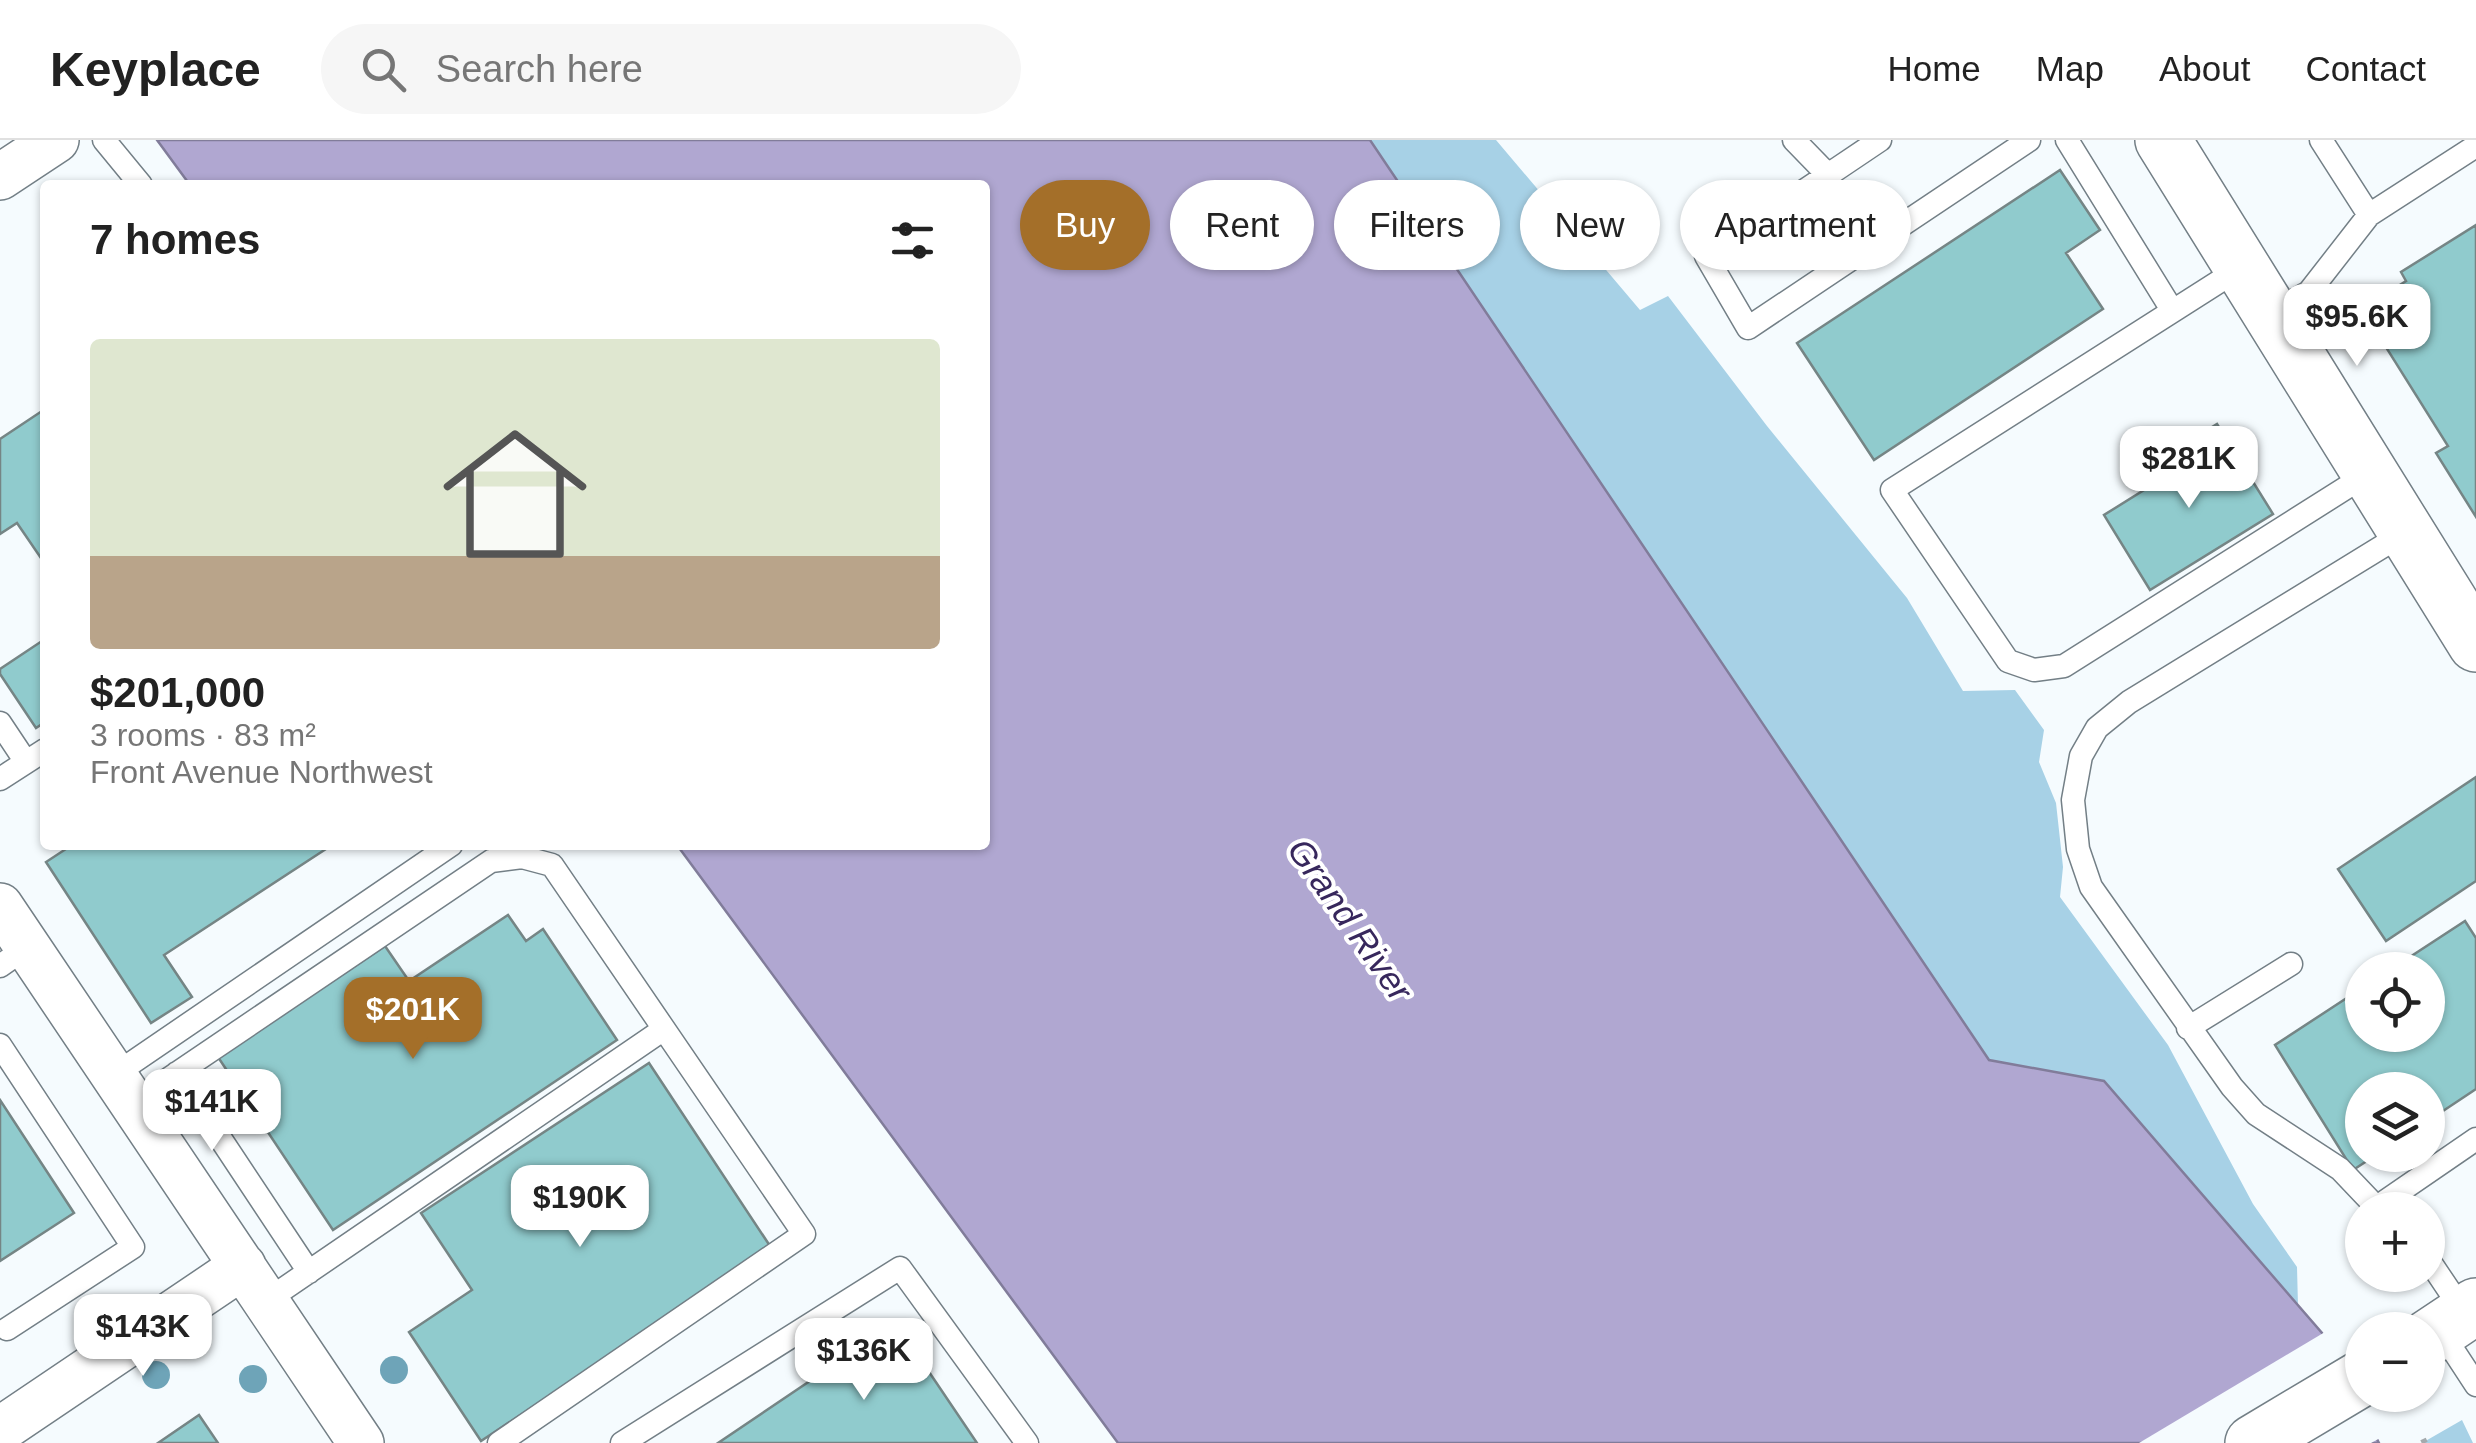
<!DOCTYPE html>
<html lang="en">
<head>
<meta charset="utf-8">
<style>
  :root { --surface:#fff; --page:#f6f6f6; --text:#222; --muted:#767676; --line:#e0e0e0; --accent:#a46f29 }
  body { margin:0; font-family:Helvetica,sans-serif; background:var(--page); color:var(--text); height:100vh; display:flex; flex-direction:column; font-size:38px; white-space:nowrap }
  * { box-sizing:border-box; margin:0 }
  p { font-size:32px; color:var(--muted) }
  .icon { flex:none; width:55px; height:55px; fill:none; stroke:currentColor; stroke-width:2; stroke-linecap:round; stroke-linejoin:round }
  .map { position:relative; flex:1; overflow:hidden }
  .drawer { position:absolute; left:40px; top:40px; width:950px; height:670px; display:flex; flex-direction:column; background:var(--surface); border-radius:10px; box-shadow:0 2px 8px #0004 }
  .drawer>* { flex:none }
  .hud { position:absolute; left:1020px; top:40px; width:950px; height:90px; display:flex; gap:20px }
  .controls { position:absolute; left:2345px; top:812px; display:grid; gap:20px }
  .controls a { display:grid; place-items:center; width:100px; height:100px; border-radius:50%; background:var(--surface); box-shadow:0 2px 8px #0004; font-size:50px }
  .price { position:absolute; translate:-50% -85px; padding:0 22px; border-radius:20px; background:#fff; color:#222; font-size:32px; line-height:65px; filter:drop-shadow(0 2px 5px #0008) }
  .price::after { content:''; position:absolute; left:50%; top:60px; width:30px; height:22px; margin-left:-15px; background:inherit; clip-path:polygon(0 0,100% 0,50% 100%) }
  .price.current { background:var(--accent); color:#fff }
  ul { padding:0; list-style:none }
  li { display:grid; align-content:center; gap:20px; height:530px; padding:0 50px }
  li+li { border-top:2px solid var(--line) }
  li span { display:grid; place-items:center; height:310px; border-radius:10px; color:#555 }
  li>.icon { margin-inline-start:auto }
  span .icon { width:180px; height:180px; fill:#fffc; stroke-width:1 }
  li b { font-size:42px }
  h2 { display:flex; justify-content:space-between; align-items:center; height:120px; padding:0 50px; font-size:42px }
  .tag { padding:0 35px; border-radius:45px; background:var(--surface); box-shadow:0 2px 8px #0004; font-size:35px; line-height:90px }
  .tag.current { background:var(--accent); color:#fff }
  header { display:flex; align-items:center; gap:60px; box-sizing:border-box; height:140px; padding:0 50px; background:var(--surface); border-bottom:2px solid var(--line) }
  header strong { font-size:48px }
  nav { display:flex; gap:55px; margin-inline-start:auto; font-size:35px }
  .search { width:700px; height:90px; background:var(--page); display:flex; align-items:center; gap:25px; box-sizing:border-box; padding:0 35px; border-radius:55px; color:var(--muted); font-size:38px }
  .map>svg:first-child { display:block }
  .green { fill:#a7d1e6 }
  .water { fill:#b0a7d1; stroke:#817c9a; stroke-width:2.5 }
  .pier { fill:#f5fbfe }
  .building { fill:#90cbcd; stroke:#758585; stroke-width:2.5 }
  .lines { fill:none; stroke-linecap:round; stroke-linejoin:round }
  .lane-casing { stroke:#737f86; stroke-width:25 }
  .street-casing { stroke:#737f86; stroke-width:48 }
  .secondary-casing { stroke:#737f86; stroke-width:58 }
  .path { stroke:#a4aaad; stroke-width:6; stroke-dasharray:5 8; stroke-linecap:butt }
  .lane { stroke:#fff; stroke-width:22 }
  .street { stroke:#fff; stroke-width:45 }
  .secondary { stroke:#fff; stroke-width:55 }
  .tree { fill:#6ea4b8 }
  .labels { text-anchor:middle; stroke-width:8; stroke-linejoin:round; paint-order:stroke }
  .water-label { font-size:35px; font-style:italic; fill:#37275c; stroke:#fff }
</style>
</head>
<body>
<header>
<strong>Keyplace</strong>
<div class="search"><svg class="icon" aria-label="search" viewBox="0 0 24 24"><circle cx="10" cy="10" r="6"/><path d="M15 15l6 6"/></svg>Search here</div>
<nav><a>Home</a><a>Map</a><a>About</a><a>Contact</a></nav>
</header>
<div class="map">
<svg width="2476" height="1303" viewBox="0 0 2476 1303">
  <rect width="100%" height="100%" fill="#f5fbfe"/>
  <path class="green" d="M1370 0H1496L1640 170 1668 156 1767 286 1907 458 1963 551 2015 550 2044 590 2039 622 2056 663 2063 727 2060 757 2168 905 2253 1064 2297 1127 2298 1166 2104 941 1989 920Z
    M2462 1280 2473 1303H2422Z"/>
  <path class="water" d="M157 0H1370L1989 920 2104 941 2322 1193 2379 1303H1118L677 705H985V45H190Z"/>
  <path class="pier" d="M2325 1192 2382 1297 2371 1303H2139Z"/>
  <path class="building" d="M2060 30 2100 90 2066 113 2103 169 1874 320 1797 203Z
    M2476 85V377L2436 313 2448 306 2362 169 2406 141 2401 132Z
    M45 269V424L17 383 0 394V299Z
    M2217 284 2273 374 2150 450 2104 375 2192 320 2183 305Z
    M45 499V582L36 588 0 534V529Z
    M2476 637V741L2386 801 2338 729Z
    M72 705H332L164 815 192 857 151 883 46 722Z
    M508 775 526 801 543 789 617 900 333 1090 218 917 385 806 409 841Z
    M2465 781 2476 798V949L2428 981V950H2362V1015H2376L2353 1030 2275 905 2362 848V895H2428V830H2390Z
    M649 923 772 1109 481 1301 409 1192 472 1150 421 1073Z
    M0 960 74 1073 0 1121Z
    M896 1183 977 1303H718Z
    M199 1275 218 1303H158Z"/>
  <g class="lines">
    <defs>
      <path id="lane" d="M104 0 141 45
        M1794 0 1828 35 1706 116 1748 188 2029 0
        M2067 0 2172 170
        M1828 35 1880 0
        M2369 75 2476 6
        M2242 127 1892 350 2008 521 2034 530 2064 526 2371 332
        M2273 173 2309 152 2369 75 2321 0
        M0 583 26 622
        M0 639 45 610
        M0 826 27 807
        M2188 888 2291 824
        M0 905 133 1107 7 1189
        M177 933 309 1132
        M114 935 451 705
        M133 963 491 721 522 717 552 725 664 889
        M2377 1067 2476 999
        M2379 1070 2340 1029 2256 974 2232 947 2091 747 2078 709 2073 660 2081 616 2097 588 2129 562 2406 392
        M2428 1119 2465 1174
        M266 1161 664 889 804 1094 499 1303
        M2440 1190 2476 1245
        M622 1303 900 1128 1027 1303"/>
      <path id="street" d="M0 37 56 0
        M0 766 361 1303
        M0 1290 243 1126"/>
      <path id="secondary" d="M2163 0 2476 504
        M2428 1198 2476 1166
        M2253 1303 2362 1238"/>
    </defs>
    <use href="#lane" class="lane-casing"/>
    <use href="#street" class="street-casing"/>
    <use href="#secondary" class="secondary-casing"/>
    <path class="path" d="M2423 1299 2425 1303"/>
    <use href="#lane" class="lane"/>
    <use href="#street" class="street"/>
    <use href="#secondary" class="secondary"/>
  </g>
  <g class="tree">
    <circle cx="394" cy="1230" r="14"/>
    <circle cx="156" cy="1235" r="14"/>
    <circle cx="253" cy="1239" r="14"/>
  </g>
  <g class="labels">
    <g class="water-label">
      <text transform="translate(1350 780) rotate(55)" y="12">Grand River</text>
    </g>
  </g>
</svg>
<div class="controls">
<a><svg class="icon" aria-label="locate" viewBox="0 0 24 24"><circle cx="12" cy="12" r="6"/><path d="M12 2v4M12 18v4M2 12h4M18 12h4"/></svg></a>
<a><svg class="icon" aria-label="layers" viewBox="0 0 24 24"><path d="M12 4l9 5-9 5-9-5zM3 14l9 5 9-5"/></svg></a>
<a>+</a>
<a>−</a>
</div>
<b class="price" style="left:2357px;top:229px">$95.6K</b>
<b class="price" style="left:2189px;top:371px">$281K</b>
<b class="price current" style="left:413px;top:922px">$201K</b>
<b class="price" style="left:212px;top:1014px">$141K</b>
<b class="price" style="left:580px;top:1110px">$190K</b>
<b class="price" style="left:143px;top:1239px">$143K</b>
<b class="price" style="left:864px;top:1263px">$136K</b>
<div class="hud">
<a class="tag current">Buy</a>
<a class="tag">Rent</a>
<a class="tag">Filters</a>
<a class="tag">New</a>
<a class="tag">Apartment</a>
</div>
<section class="drawer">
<h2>7 homes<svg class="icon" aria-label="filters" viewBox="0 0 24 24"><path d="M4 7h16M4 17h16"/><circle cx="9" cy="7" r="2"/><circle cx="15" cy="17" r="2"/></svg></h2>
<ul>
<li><span style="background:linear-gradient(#dfe7d0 70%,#b9a48a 0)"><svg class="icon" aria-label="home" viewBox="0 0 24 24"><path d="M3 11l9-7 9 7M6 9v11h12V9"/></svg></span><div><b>$201,000</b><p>3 rooms · 83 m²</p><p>Front Avenue Northwest</p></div></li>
</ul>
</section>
</div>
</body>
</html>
